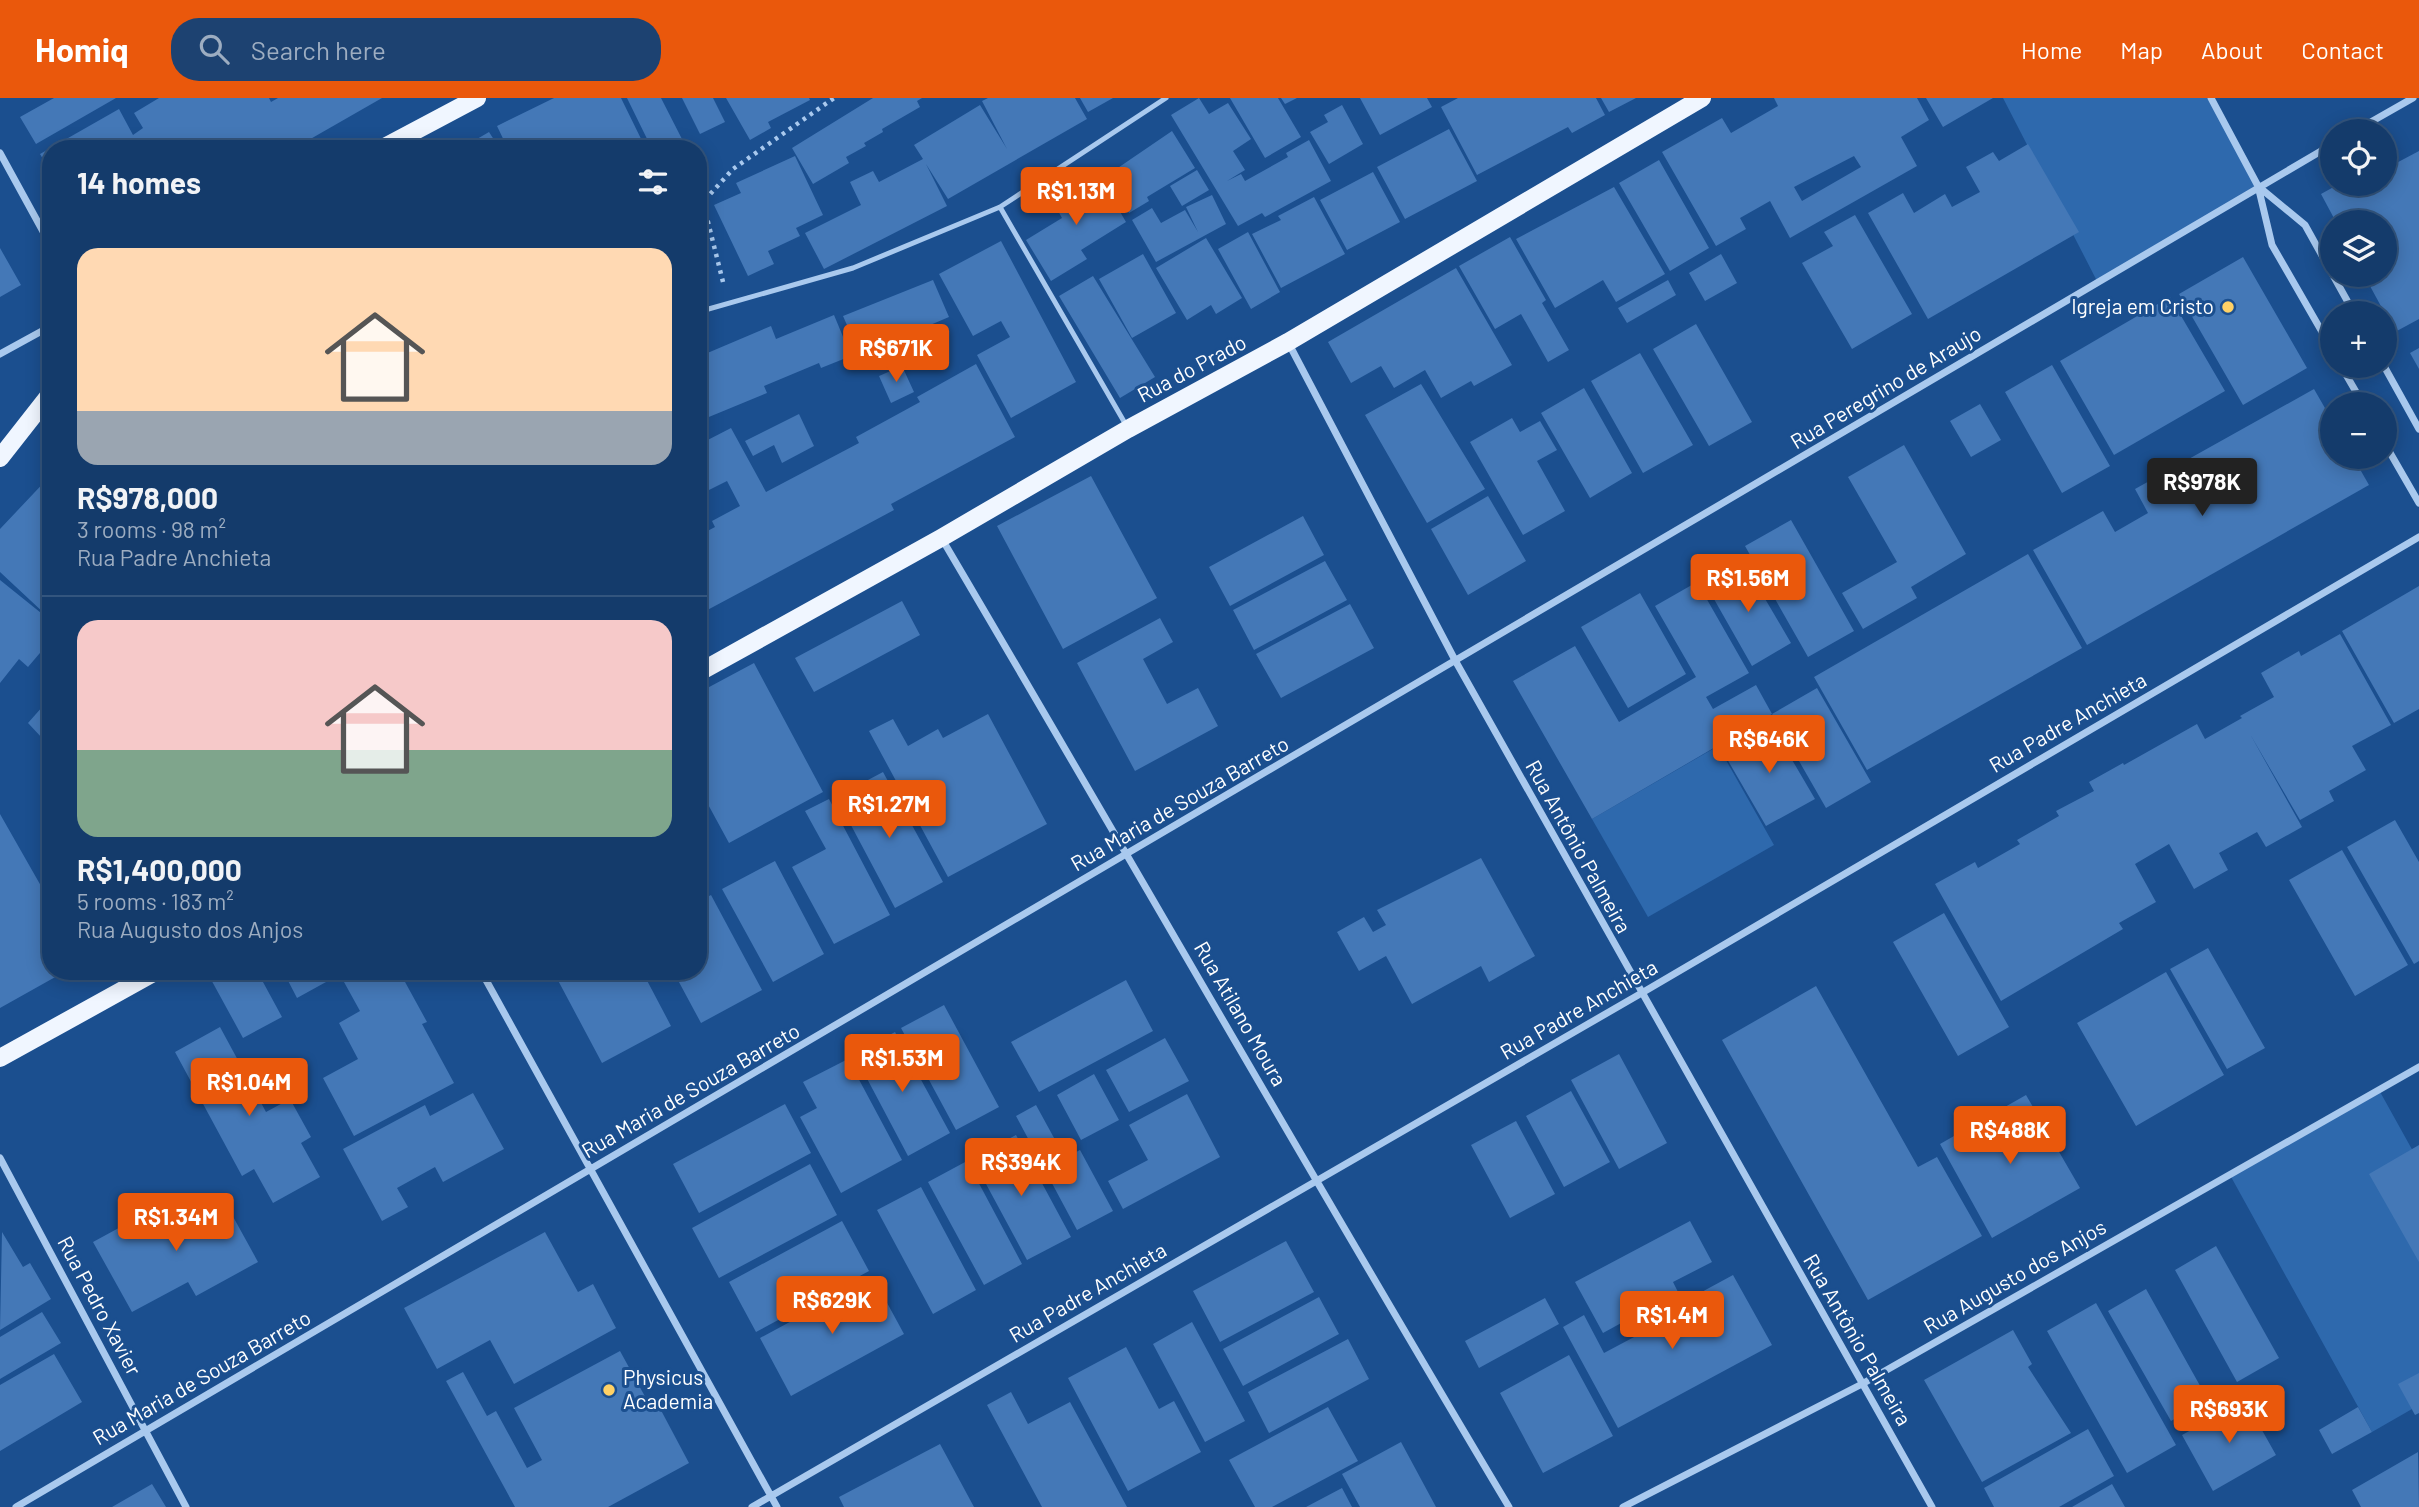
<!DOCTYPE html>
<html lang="en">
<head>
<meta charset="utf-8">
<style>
  :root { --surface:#143b6b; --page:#1d4271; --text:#f1f3f6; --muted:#9dadc1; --line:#33557e; --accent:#ea580c }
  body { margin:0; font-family:Barlow,sans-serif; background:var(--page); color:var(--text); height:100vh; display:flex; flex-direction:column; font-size:26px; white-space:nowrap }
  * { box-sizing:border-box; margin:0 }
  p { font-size:23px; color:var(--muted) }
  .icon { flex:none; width:38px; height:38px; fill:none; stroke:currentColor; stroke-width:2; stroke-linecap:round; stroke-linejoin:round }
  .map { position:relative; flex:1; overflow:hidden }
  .panel { position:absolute; left:42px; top:42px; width:665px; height:840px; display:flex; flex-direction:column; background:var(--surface); border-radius:28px; box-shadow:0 4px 18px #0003,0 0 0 2px var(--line) }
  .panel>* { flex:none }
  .fabs { position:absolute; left:2320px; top:21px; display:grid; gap:14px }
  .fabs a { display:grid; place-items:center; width:77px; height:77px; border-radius:50%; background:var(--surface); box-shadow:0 4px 18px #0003,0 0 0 2px var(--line); font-size:35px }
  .price { position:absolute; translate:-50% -60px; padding:0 16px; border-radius:7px; background:var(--accent); color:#fff; font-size:23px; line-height:46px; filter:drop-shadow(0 2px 4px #0008) }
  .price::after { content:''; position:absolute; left:50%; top:42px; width:21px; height:16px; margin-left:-10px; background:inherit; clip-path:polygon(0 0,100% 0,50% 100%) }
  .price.active { background:#222; color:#fff }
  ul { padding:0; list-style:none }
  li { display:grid; align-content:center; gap:14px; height:371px; padding:0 35px }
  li+li { border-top:2px solid var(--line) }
  li span { display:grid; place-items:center; height:217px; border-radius:21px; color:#555 }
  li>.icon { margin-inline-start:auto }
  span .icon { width:126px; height:126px; fill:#fffc; stroke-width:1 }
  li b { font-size:30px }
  h2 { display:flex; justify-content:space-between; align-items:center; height:84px; padding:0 35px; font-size:30px }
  header { display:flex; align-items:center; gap:42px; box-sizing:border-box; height:98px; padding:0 35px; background:var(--accent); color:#fff }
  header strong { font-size:33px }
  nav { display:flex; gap:38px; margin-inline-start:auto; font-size:24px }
  .search { width:490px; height:63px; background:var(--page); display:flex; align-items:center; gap:18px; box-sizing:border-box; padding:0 24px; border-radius:28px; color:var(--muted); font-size:26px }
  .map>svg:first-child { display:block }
  .green { fill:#2e69ad }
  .building { fill:#4478b7; fill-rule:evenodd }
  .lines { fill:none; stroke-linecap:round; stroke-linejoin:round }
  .path { stroke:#a9c9ee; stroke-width:4.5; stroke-dasharray:3.5 5; stroke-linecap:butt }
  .lane { stroke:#a9c9ee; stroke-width:5 }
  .street { stroke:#a9c9ee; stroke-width:7 }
  .primary { stroke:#f0f6ff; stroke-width:18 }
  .poi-dot { fill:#ffd166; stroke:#1b4f8f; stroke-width:2.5 }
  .labels { text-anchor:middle; stroke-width:6; stroke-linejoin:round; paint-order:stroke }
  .poi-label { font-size:21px; fill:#fff; stroke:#1b4f8f; text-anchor:end }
  .street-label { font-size:21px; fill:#fff; stroke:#1b4f8f }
</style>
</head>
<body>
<header>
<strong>Homiq</strong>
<div class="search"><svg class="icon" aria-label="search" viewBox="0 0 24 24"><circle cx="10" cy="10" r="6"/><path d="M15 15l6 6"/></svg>Search here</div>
<nav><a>Home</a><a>Map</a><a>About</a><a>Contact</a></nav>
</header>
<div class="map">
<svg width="2419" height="1409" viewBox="0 0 2419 1409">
  <rect width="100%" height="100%" fill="#1b4f8f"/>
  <path class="green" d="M2003 0H2207L2258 88 2098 185Z
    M1718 648 1774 747 1648 819 1592 721Z
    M2379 992 2419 1064V1307L2372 1334 2230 1077Z"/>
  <path class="building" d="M54 0H116L36 46 20 19Z
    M159 0H269L271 4 278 0H382L293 51H51V75L40 56 119 11 133 37 143 30 134 15Z
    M554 0H621L646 51H508L497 28Z
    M627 0H661L684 45 672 51H652Z
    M682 0H713L725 24 700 36Z
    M726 0H809L810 2 768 24 771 30 750 42Z
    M873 0H922L917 3 920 9 882 31 883 34 864 45 866 48 846 59 849 65 813 86 792 50Z
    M988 0H1075L1087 21 948 101 926 66 947 108 824 171 805 135 861 107 850 84 873 73 879 84 923 61 914 47 980 7 1007 51 982 3Z
    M1080 0H1113L1088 14Z
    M1199 0 1209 16 1228 5 1251 41 1233 53 1245 72 1227 83 1241 76 1245 83 1288 59 1286 55 1309 42 1331 83 1265 119 1262 115 1238 128 1171 17Z
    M1230 0H1278L1301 39 1265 60Z
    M1281 0H1297L1285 6Z
    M1360 0H1427L1432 9 1380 37Z
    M1458 0H1596L1605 17 1572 35 1568 29 1477 77 1441 9Z
    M1601 0H1636L1609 14Z
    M1774 0H1917L1929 22 1901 39 1917 68 1790 140 1770 103 1740 120 1746 131 1716 148 1662 54 1722 20 1731 35 1778 8ZM1854 58 1861 69 1802 103 1794 89Z
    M1926 0H1993L1943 29Z
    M1342 7 1363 46 1329 66 1310 34 1328 24 1324 17Z
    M1449 31 1477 83 1405 121 1377 69Z
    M1172 33 1195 70 1147 99 1149 103 1129 115 1106 78Z
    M489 34 500 51H461L465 48Z
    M2028 46 2079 134 1928 221 1868 115 1903 95 1914 115 1945 96 1952 109 1980 94 1966 69 1993 54 1999 63Z
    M2419 53V221L2395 234 2364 177H2385V124H2336L2321 96 2339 86H2385V71Z
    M795 58 823 117 796 130 800 138 768 153 774 166 748 178 714 107 741 95 736 85Z
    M1659 62 1709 150 1670 173 1619 85Z
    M1197 72 1209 92 1182 108 1170 88Z
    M1373 74 1400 124 1347 152 1320 102Z
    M1098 76 1126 124 1081 152 1087 161 1051 183 1026 142 1062 120 1053 104Z
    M1614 89 1665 176 1616 204 1603 182 1555 210 1516 141Z
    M1212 97 1226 126 1156 164 1132 122 1152 110 1161 125 1185 112 1198 134 1186 109Z
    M1314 99 1345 156 1281 190 1252 136 1281 122 1278 118Z
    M1855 117 1912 216 1852 251 1802 165 1833 148 1824 134Z
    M1248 134 1280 194 1251 211 1218 151Z
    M1510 139 1546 202 1542 205 1569 252 1548 264 1521 216 1495 231 1459 168Z
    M1206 140 1242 200 1216 216 1211 207 1187 222 1156 170Z
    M1001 143 1076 284 1011 320 977 257 1010 239 1001 223 973 238 939 176Z
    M0 150 21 187 0 199Z
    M1143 156 1176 215 1132 240 1099 181Z
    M1721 156 1737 185 1705 203 1689 175Z
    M2243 159 2307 270 2243 307 2179 196Z
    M1456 170 1512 267 1474 288 1471 283 1441 300 1425 272 1394 290 1381 268 1351 285 1328 244Z
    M1093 178 1155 279 1120 300 1059 198Z
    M933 182 949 219 916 233 919 242 864 266 843 218Z
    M1668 182 1676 197 1627 225 1618 210Z
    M2170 199 2225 293 2114 357 2060 263Z
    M834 217 851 258 821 270 819 265 764 288 767 295 704 321 698 306V259L771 228 776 241Z
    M1696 226 1752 324 1709 348 1653 251Z
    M2419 250V271L2410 255Z
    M1640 255 1693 347 1643 375 1591 283Z
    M976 266 1015 339 891 406 894 412 698 517V438L715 429 712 423 740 408 727 383 699 397 698 347 731 330 766 394 859 345 856 339 920 304 917 299Z
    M2052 267 2110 368 2062 395 2005 294Z
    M902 268 914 294 891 305 879 278Z
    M1421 286 1485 391 1427 425 1365 317Z
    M1584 290 1632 375 1590 400 1541 315Z
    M2314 291 2333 324V359H2353L2369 387 2087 547 2033 452 2103 413 2115 434 2148 415 2135 391Z
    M1980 306 2001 342 1971 359 1950 323Z
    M799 316 814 348 782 365 774 347 753 358 745 343Z
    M1512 320 1520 334 1540 323 1557 352 1537 363 1565 413 1523 437 1470 344Z
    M1904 347 1966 456 1911 489 1917 500 1863 531 1842 495 1897 464 1848 379Z
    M51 377V510L45 516 0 474V431Z
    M1091 378 1157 500 1063 551 997 428Z
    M1488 398 1526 463 1468 497 1431 431Z
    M1303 418 1324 457 1230 508 1209 469Z
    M1791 422 1854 533 1808 559 1745 448Z
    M2028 456 2082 550 1867 672 1814 579Z
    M1325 463 1347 502 1254 552 1233 512Z
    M1744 465 1791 545 1752 568 1706 487Z
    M0 482 51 523V542L28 569 19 561 0 585Z
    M1697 484 1749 575 1706 599 1713 611 1756 587 1772 616 1592 721 1513 583 1575 548 1619 624 1696 579 1655 508Z
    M2419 488V611L2394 625 2342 533Z
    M1640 495 1686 576 1628 610 1581 529Z
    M902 503 920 537 814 594 795 560Z
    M1350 506 1374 550 1281 600 1256 556Z
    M1160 520 1173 544 1143 561 1167 606 1198 590 1218 628 1135 673 1077 565Z
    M2340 536 2391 627 2352 648 2366 672 2329 693 2334 703 2300 722 2250 636 2302 729 2266 749 2257 734 2219 755 2228 772 2194 791 2169 746 2135 766 2156 804 2119 825 2123 831 2001 903 1935 786 1975 764 1978 770 2020 746 2017 742 2059 718 2056 713 2094 693 2089 684 2123 665 2124 667 2197 626 2205 641 2242 620 2240 618 2274 599 2261 575 2299 553 2301 558Z
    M754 565 823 694 729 745 698 688V595Z
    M1817 590 1871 684 1826 710 1772 616Z
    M51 599V656L43 641 28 625Z
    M988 616 1047 726 948 779 869 633 893 621 908 648 938 631 943 640Z
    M1771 626 1815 701 1766 728 1723 654Z
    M883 674 943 784 895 810 836 699Z
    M829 701 890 817 834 846 792 769 826 751 805 713Z
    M0 716 41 788 51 781V873H66L0 910Z
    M2395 722 2419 764V863L2414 866 2347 749Z
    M2342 752 2408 867 2355 898 2289 782Z
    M1481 760 1535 858 1489 884 1481 868 1412 906 1386 858 1359 873 1337 834 1364 819 1373 834 1386 827 1377 812Z
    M775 763 824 856 773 884 722 791Z
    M711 797 762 892 701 925 673 873H698V804Z
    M1944 815 2009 929 1958 958 1893 844Z
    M2208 850 2265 950 2227 971 2170 871Z
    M214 873H257L282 919 243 940 208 876Z
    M283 873H346L297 900Z
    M363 873H399L427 924 422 926 454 985 354 1038 323 980 358 961 339 925 360 913 344 884Z
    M553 873H642L671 928 602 965Z
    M2166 874 2224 977 2136 1028 2077 925Z
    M1126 882 1153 933 1039 994 1011 944Z
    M1816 888 1918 1069 1937 1059 1982 1138 1868 1202 1722 942Z
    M944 907 999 1009 956 1032 901 930Z
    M220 929 266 1014 290 1001 311 1039 301 1045 320 1079 273 1105 254 1071 242 1078 175 954Z
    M895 934 950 1035 908 1058 854 956Z
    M1165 940 1189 983 1129 1014 1106 972Z
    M1619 956 1667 1045 1619 1071 1571 982Z
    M848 961 902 1062 841 1095 800 1019 817 1010 803 984Z
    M1094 976 1119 1022 1081 1042 1057 997Z
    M1571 993 1610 1064 1564 1089 1526 1018Z
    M473 995 504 1051 443 1084 435 1069 397 1090 408 1109 382 1123 343 1051 425 1007 430 1018Z
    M1187 996 1220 1059 1123 1111 1108 1083 1148 1062 1129 1027Z
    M2026 997 2080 1090 1992 1140 1940 1046Z
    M785 1006 811 1055 699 1115 673 1066Z
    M1036 1007 1065 1060 1080 1052 1113 1113 1077 1132 1016 1018Z
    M1516 1023 1555 1096 1510 1120 1471 1047Z
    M1016 1037 1071 1139 1027 1162 972 1060Z
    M2419 1047V1164L2369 1076Z
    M967 1063 1022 1166 984 1187 928 1084Z
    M810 1066 837 1117 719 1180 692 1130Z
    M921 1089 976 1192 933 1216 877 1112Z
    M220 1095 258 1164 196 1198 188 1184 132 1214 93 1144 150 1113 158 1129Z
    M842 1123 869 1173 756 1234 729 1184Z
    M1690 1123 1712 1164 1673 1184 1678 1194 1603 1235 1575 1184Z
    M2 1134 23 1169 30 1165 51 1201 0 1232Z
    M545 1134 578 1194 593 1186 616 1230 514 1286 490 1242 437 1271 404 1210Z
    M1286 1143 1314 1194 1220 1244 1193 1193Z
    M2216 1148 2279 1260 2237 1284 2175 1172Z
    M1733 1177 1772 1247 1618 1330 1563 1229 1584 1217 1604 1255 1666 1222 1663 1215Z
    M873 1179 904 1236 791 1298 760 1240Z
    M2146 1191 2208 1302 2171 1323 2108 1213Z
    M1319 1199 1339 1236 1243 1288 1223 1251Z
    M1545 1200 1559 1226 1479 1270 1465 1243Z
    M2096 1205 2176 1347 2127 1375 2047 1233Z
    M42 1214 61 1245 0 1281V1239Z
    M1192 1224 1245 1323 1205 1344 1153 1246Z
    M2013 1232 2032 1266 2028 1269 2071 1335 1982 1384 1924 1282Z
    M1348 1241 1369 1281 1269 1335 1248 1294Z
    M1126 1249 1159 1311 1174 1303 1201 1354 1128 1393 1068 1280Z
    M620 1253 648 1304 655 1301 689 1365 608 1409H515L446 1283 463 1274 487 1318 496 1313 527 1370 542 1362 514 1310Z
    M54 1256 82 1304 0 1353V1287Z
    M1569 1257 1613 1338 1543 1375 1500 1295Z
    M2419 1275V1315L2415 1317 2398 1286Z
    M1011 1294 1028 1326 1070 1304 1127 1409H1042L987 1307Z
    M2245 1302 2276 1357 2213 1393 2182 1337Z
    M1328 1309 1358 1363 1272 1409H1255L1229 1362Z
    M2358 1309 2372 1334 2332 1356 2319 1332Z
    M2088 1331 2114 1378 2059 1409H1994L1984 1390Z
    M1401 1344 1436 1409H1360L1342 1376Z
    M940 1346 974 1409H844L839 1399Z
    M2418 1354 2419 1409H2361L2352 1392Z
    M152 1386 166 1409H112Z
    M2112 1386 2125 1409H2072Z
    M1342 1390 1352 1409H1306Z"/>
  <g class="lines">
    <path class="path" d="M723 184 703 104 733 71 834 0"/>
    <path class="lane" d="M1000 109 1126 327
      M698 214 853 170 1000 109 1166 0"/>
    <path class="street" d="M2211 0 2258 88 2272 147 2333 253
      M2355 33 2413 0
      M0 55 51 148
      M2259 89 2305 127 2354 215
      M1289 246 1456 564 1932 1409
      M0 256 51 228
      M2341 268 2363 306
      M2384 268 2419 331
      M2385 346 2419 405
      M942 441C1132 763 1317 1088 1509 1409
      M481 873 777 1409
      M0 1060 186 1409
      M16 1409 2333 46
      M752 1409 1640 896 2419 439
      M1623 1409 1862 1286 2419 969"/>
    <path class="primary" d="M381 51 477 0
      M0 360 51 295
      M698 575 941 440 1128 331 1288 244 1702 0
      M0 960 157 873"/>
  </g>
  <g class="poi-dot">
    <circle cx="2228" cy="209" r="7"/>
    <circle cx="609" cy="1292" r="7"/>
  </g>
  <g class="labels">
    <g class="poi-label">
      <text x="2214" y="216">Igreja em Cristo</text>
      <text x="623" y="1287" text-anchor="start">Physicus<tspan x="623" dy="24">Academia</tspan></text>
    </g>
    <g class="street-label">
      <text transform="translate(1192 271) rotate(-28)" y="7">Rua do Prado</text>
      <text transform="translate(1886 290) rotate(-31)" y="7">Rua Peregrino de Araujo</text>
      <text transform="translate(2068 625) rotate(-30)" y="7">Rua Padre Anchieta</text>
      <text transform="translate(1180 706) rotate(-30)" y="7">Rua Maria de Souza Barreto</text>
      <text transform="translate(1578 749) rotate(61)" y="7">Rua Antônio Palmeira</text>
      <text transform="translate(1579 912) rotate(-30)" y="7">Rua Padre Anchieta</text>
      <text transform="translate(1240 916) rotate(60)" y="7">Rua Atilano Moura</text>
      <text transform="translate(691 993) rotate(-30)" y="7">Rua Maria de Souza Barreto</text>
      <text transform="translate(2015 1179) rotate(-30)" y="7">Rua Augusto dos Anjos</text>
      <text transform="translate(1088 1195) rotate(-30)" y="7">Rua Padre Anchieta</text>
      <text transform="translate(99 1208) rotate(62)" y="7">Rua Pedro Xavier</text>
      <text transform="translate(1857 1242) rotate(60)" y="7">Rua Antônio Palmeira</text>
      <text transform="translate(202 1280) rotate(-30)" y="7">Rua Maria de Souza Barreto</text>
    </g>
  </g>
</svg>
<div class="fabs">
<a><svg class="icon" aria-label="locate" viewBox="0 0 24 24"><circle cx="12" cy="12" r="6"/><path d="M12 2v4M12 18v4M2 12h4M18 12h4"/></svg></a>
<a><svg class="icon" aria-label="layers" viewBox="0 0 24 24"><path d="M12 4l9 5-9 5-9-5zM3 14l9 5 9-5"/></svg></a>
<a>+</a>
<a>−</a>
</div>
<b class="price" style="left:1076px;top:129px">R$1.13M</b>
<b class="price" style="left:896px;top:286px">R$671K</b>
<b class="price active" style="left:2202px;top:420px">R$978K</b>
<b class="price" style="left:1748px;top:516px">R$1.56M</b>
<b class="price" style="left:1769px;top:677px">R$646K</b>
<b class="price" style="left:889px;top:742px">R$1.27M</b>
<b class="price" style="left:902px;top:996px">R$1.53M</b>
<b class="price" style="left:249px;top:1020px">R$1.04M</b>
<b class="price" style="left:2010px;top:1068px">R$488K</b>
<b class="price" style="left:1021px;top:1100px">R$394K</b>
<b class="price" style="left:176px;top:1155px">R$1.34M</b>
<b class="price" style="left:832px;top:1238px">R$629K</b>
<b class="price" style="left:1672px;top:1253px">R$1.4M</b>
<b class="price" style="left:2229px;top:1347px">R$693K</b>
<section class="panel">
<h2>14 homes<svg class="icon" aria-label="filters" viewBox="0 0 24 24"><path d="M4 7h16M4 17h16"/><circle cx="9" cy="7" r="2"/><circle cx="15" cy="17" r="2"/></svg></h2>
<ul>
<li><span style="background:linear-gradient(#ffd9b3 75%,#9aa5b1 0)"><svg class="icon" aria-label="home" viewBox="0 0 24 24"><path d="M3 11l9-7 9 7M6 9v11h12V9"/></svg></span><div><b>R$978,000</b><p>3 rooms · 98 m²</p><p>Rua Padre Anchieta</p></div></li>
<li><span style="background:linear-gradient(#f6c9c9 60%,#7fa58c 0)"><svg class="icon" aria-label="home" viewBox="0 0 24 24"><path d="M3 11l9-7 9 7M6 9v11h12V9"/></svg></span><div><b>R$1,400,000</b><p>5 rooms · 183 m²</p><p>Rua Augusto dos Anjos</p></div></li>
</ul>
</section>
</div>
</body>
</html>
